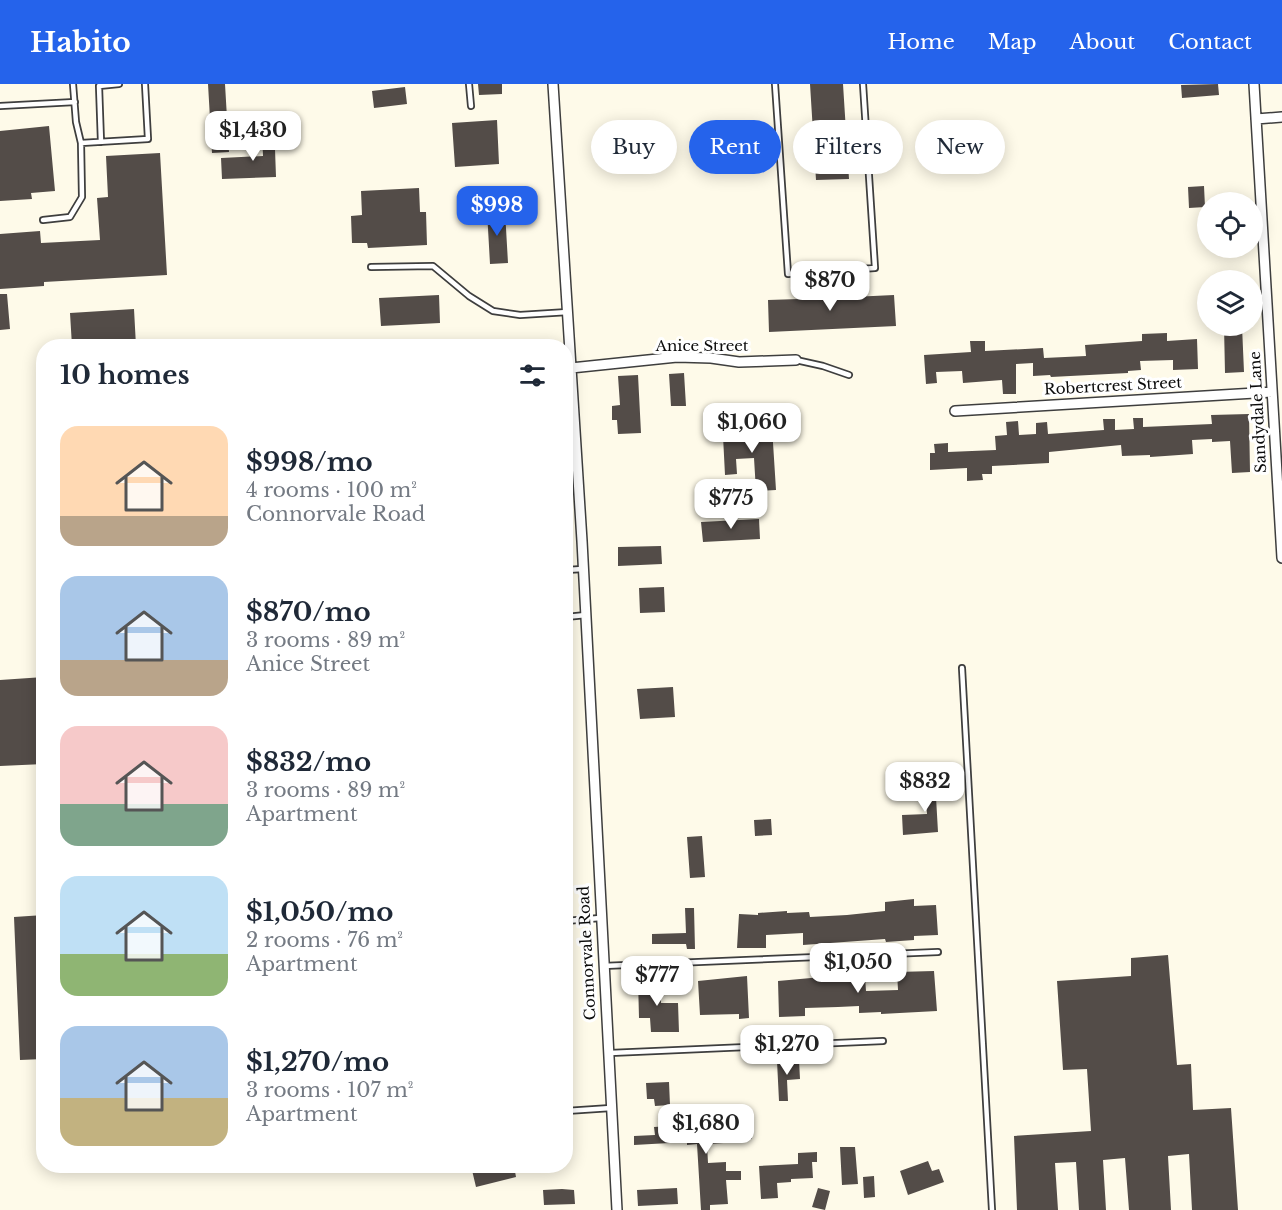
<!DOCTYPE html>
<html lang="en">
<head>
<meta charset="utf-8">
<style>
  :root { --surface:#fff; --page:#f2f2f3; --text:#1f2937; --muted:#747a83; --accent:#2563eb }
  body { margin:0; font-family:"Libre Baskerville",serif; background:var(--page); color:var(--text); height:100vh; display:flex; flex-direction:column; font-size:22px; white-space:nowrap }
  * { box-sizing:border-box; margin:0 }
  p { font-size:20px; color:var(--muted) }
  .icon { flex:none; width:33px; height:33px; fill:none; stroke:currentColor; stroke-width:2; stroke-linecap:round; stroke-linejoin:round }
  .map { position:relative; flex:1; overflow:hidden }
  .side { position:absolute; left:36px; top:255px; width:537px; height:834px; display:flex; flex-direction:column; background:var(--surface); border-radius:24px; box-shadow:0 3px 15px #0003 }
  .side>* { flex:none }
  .guide { position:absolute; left:591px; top:36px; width:570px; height:54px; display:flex; gap:12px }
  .fabs { position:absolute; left:1197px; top:108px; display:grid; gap:12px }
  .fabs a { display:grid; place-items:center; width:66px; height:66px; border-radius:50%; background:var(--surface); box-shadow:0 3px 15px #0003; font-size:30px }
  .price { position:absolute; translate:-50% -51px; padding:0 14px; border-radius:12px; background:#fff; color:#222; font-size:20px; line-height:39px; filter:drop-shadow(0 2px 3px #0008) }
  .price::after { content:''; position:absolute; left:50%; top:36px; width:18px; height:14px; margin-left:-9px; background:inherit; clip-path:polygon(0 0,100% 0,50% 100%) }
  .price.on { background:var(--accent); color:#fff }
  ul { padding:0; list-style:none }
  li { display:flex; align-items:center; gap:18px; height:150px; padding:0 24px }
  li span { display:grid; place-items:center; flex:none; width:168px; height:120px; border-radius:18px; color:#555 }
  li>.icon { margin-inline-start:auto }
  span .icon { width:72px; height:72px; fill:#fffc; stroke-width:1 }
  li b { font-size:26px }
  h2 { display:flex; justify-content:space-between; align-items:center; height:72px; padding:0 24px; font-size:26px }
  .chip { padding:0 21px; border-radius:27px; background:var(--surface); box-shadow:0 3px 15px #0003; font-size:21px; line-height:54px }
  .chip.on { background:var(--accent); color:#fff }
  header { display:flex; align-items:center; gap:36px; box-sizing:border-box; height:84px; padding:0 30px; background:var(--accent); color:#fff }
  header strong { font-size:28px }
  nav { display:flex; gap:33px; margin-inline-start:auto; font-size:21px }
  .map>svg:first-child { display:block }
  .building { fill:#534c48 }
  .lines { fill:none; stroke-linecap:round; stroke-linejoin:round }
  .service-casing { stroke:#3e3e3e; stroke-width:8 }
  .minor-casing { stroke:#3e3e3e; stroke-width:12 }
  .service { stroke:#fff; stroke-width:4.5 }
  .minor { stroke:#fff; stroke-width:9 }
  .labels { text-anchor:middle; stroke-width:6; stroke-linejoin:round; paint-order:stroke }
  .street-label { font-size:15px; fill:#0b0b0b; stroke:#fff }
</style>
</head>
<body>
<header>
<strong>Habito</strong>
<nav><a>Home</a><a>Map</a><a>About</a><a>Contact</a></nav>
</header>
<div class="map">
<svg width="1282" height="1126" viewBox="0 0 1282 1126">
  <rect width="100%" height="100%" fill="#fefae9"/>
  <path class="building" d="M208 0H225L229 68 212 69Z
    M478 0H502V10L479 11Z
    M810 0H843L849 95 816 96Z
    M1218 0 1219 11 1182 14 1181 1Z
    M405 3 407 20 374 24 372 7Z
    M497 36 499 80 455 83 452 39Z
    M49 42 55 107 31 109 32 115 0 117V47Z
    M262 50H277L278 65H275L276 93 222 95 221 74 263 72Z
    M160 69 167 191 44 198V202L0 205V150L40 147 41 159 100 156 97 114 108 113 106 72Z
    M1204 102 1205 123 1189 124 1188 103Z
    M419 104 420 128H426L427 161 368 164 367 159H352L351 132 362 131 361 107Z
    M487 127H505L508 179 490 180Z
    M831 205V214L894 211 896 242 769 248 768 216 799 215 798 207Z
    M0 210H7L10 245 0 246Z
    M439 211 440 239 381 242 379 214Z
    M134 225 136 262H72L70 229Z
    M1224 242H1242L1244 288 1225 289Z
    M1167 249V257L1197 255 1198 285 1173 286V276L1140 277 1141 286 1128 287V289L1051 293 1050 291 1033 292V279L1016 280V310H1003L1002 296 963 299 962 287 936 288 937 299 926 300 924 271 971 268 970 257H985V267L1043 264 1044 274 1086 272 1085 261 1142 257V250Z
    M684 289 686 322H671L669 290Z
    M638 291 641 349 618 350 617 336H612V322L620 321 618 292Z
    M1249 330 1250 388 1232 389 1230 357 1212 358V355L1192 356 1193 370 1165 372 1150 373V371L1122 372 1121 361 1049 368V379L992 382V390H982L983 396 967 397V384L930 386V369H935L934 360 948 359V368L996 366 995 352 1007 351 1006 338 1018 337 1019 351 1036 350V339L1047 338 1048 350 1104 346 1103 335H1115V346L1134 345 1133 334H1143V343L1212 340 1211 331Z
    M772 343 776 406 756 407 754 374 736 375 737 390 725 391 723 352 733 351V345Z
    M759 435 760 455 703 458 701 438Z
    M661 462 662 480 618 482V463Z
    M664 503 665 528 640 529 639 504Z
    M44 593V680L0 682V596Z
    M673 603 675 633 640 635 637 605Z
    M943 699 944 713H936L938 748 903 751 902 731 927 730 925 700Z
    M771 735 772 751 755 752 754 736Z
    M702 752 705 793 690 794 687 753Z
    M914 815V822L936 821 938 851 914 852V856L886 858 885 855 803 861V849L766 851V864H737L739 830 758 831V829L787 827V829L809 828 810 833 847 831 885 827V818Z
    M685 824H694L695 865H687L686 860H652V850L686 849Z
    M44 831V975L20 976 14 833Z
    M1168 871 1177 981 1191 980 1193 1026 1231 1024 1238 1126H1192L1189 1070 1168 1072 1171 1126H1129L1125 1074 1103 1076 1106 1126H1079L1076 1078 1055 1079 1058 1126H1017L1014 1052 1091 1047 1087 985 1063 986 1057 897 1131 892V874Z
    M853 885 854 893H865L866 907 898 906 897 888 934 887 937 927 881 930V928L859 929V922L838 923 805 924V932L779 933 778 897 844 891 843 886Z
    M747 892 749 934 739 935V930L700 931 698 897Z
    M638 895H660L661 919H678L679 948H651L650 934H639Z
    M799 976 800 995 787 996 788 1017H779L777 977Z
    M669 998 670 1021 655 1022 654 1015H647L646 999Z
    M739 1024H750L752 1055 740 1056V1058L707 1060 708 1079 726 1078V1087H741V1096H726L728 1120 710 1121V1126H701L697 1060 687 1061V1058L634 1061V1052L655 1051 654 1043 670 1042 671 1046 740 1045Z
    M840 1063H855L858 1100 842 1101Z
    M817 1068V1078H812L813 1094 791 1095V1098L777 1099 778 1114 761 1115 759 1082 798 1080V1069Z
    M928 1077 932 1087 939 1085 944 1098 908 1111 900 1087Z
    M471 1082H514L516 1093 476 1103Z
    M874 1092 875 1113 864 1114 863 1093Z
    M677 1104 678 1120 638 1122 637 1106Z
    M818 1104 830 1107 825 1126 812 1123Z
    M562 1105 574 1106 575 1120 544 1121 543 1106Z"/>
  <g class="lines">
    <defs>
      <path id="service" d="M73 0 76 38 81 59 148 55 145 0
        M469 0 471 22
        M775 0 788 190 875 184 863 0
        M0 22 75 18
        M101 58 99 2 119 0
        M43 136 70 133 82 113 81 59
        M371 183 433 182 469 212 493 227 520 231 568 228
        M796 276 823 282 849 291
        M566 486 583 485
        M566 533 586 531
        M962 584 992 1126
        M566 837 600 834
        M603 882 938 868
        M610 969 883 957
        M566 1027 611 1024"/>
      <path id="minor" d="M553 0 582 457 617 1126
        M1254 0 1282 474
        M1256 35 1282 33
        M571 284 677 273 711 274 739 278 796 276
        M955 327 1272 308"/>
    </defs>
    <use href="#service" class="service-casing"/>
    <use href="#minor" class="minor-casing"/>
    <use href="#service" class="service"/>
    <use href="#minor" class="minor"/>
  </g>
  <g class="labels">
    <g class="street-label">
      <text x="702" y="267">Anice Street</text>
      <text transform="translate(1113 302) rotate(-3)" y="5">Robertcrest Street</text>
      <text transform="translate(1258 328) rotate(-93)" y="5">Sandydale Lane</text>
      <text transform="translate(587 869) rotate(-93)" y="5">Connorvale Road</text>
    </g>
  </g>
</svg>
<div class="fabs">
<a><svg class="icon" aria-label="locate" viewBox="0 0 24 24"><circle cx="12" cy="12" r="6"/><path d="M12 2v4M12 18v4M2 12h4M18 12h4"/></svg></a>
<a><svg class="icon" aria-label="layers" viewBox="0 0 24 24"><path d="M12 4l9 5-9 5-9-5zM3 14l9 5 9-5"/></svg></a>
</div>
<b class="price" style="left:253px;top:78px">$1,430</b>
<b class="price on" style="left:497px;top:153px">$998</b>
<b class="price" style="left:830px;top:228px">$870</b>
<b class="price" style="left:752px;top:370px">$1,060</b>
<b class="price" style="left:731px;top:446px">$775</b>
<b class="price" style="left:925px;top:729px">$832</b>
<b class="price" style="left:858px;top:910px">$1,050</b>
<b class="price" style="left:657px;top:923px">$777</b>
<b class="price" style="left:787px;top:992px">$1,270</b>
<b class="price" style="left:706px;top:1071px">$1,680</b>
<div class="guide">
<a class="chip">Buy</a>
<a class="chip on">Rent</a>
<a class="chip">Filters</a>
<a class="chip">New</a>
</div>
<section class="side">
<h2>10 homes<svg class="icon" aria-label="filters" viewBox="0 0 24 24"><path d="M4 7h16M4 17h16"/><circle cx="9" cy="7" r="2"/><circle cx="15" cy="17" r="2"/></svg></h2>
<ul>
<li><span style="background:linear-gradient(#ffd9b3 75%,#b9a48a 0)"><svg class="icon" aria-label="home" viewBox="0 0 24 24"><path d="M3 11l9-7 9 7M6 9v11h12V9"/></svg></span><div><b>$998/mo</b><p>4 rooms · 100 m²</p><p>Connorvale Road</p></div></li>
<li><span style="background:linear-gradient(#a9c7e8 70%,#b9a48a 0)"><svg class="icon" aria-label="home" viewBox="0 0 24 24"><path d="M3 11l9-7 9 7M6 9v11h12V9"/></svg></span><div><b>$870/mo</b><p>3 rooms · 89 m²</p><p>Anice Street</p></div></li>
<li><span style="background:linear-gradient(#f6c9c9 65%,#7fa58c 0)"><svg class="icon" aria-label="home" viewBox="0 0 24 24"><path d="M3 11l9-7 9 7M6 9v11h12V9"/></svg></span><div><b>$832/mo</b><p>3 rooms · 89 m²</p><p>Apartment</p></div></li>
<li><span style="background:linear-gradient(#bfe0f5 65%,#8fb573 0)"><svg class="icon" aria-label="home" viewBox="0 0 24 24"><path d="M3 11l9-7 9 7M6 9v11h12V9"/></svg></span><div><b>$1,050/mo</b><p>2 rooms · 76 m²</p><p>Apartment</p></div></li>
<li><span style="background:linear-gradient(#a9c7e8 60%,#c2b280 0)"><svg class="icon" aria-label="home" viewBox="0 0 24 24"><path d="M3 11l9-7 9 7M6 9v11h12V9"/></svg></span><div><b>$1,270/mo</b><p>3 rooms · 107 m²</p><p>Apartment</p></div></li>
</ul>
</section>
</div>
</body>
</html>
